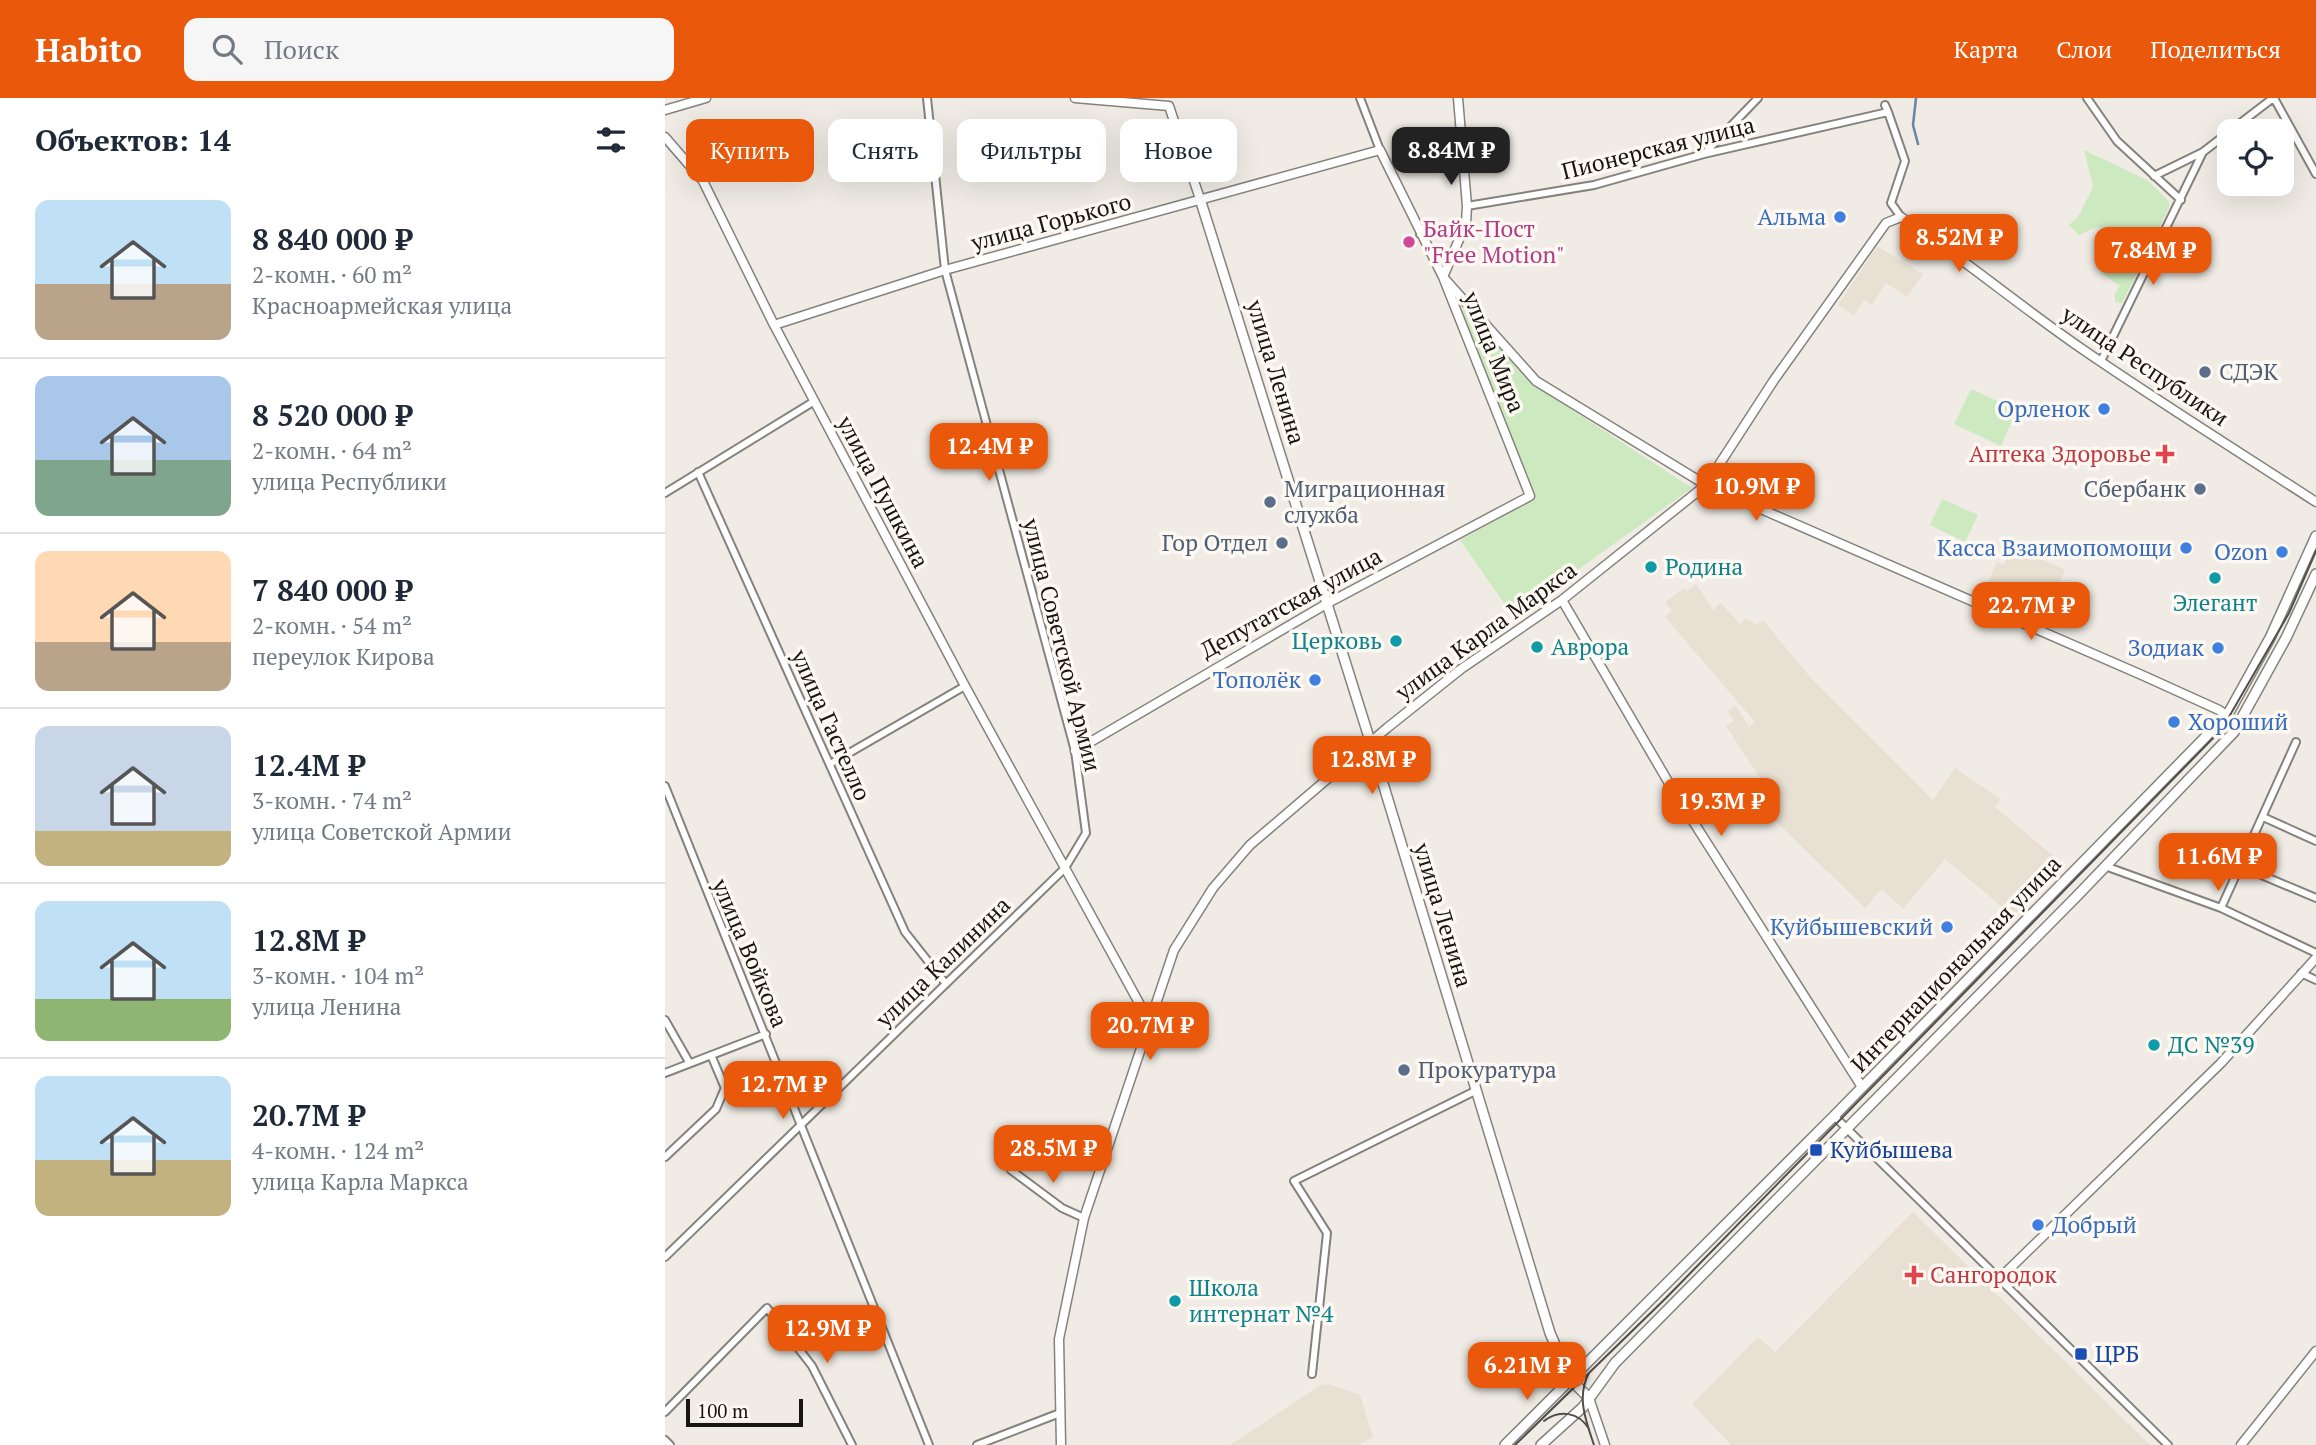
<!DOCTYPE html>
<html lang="ru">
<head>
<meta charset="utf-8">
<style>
  :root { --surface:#fff; --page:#f6f6f7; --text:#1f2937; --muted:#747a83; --line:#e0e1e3; --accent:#ea580c }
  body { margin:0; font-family:"PT Serif",serif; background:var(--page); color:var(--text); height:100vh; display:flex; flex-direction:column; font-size:26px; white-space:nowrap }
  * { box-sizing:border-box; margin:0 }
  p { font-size:23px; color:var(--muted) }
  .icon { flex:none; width:38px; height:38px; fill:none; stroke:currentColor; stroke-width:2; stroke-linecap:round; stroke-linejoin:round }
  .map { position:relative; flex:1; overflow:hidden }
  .side { display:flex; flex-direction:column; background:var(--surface); width:665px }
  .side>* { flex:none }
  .top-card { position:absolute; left:21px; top:21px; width:665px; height:63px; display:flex; gap:14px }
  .controls { position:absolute; left:1552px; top:21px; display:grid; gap:14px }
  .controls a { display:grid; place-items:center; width:77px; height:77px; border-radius:14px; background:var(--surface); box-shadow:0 7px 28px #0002; font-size:35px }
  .scale { position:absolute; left:21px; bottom:18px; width:117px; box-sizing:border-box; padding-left:7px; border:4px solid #161512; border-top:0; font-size:19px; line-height:24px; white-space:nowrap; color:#161512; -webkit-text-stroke:5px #fdf9f2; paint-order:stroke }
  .price { position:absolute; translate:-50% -60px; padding:0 16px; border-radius:14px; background:var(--accent); color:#fff; font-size:23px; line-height:46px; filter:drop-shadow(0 2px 4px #0008) }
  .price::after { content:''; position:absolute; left:50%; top:42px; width:21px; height:16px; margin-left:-10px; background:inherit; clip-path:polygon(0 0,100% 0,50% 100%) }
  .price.on { background:#222; color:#fff }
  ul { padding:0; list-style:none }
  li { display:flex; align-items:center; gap:21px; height:175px; padding:0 35px }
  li+li { border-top:2px solid var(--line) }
  li span { display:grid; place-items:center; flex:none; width:196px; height:140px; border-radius:14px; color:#555 }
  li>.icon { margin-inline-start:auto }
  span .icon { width:84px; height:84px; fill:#fffc; stroke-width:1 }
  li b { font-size:30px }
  h2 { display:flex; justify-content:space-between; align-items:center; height:84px; padding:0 35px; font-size:30px }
  .chip { padding:0 24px; border-radius:14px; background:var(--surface); box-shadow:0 7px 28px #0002; font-size:24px; line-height:63px }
  .chip.on { background:var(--accent); color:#fff }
  header { display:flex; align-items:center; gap:42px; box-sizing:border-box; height:98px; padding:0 35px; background:var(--accent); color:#fff }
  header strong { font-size:33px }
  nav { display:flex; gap:38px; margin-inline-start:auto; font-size:24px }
  .search { width:490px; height:63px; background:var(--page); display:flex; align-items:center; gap:18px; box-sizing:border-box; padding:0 24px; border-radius:14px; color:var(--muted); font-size:26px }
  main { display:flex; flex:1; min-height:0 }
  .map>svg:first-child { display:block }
  .built { fill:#e8e0d2 }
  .green { fill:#cde9bf }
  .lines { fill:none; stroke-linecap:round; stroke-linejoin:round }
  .stream { stroke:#6785a4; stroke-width:2.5 }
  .minor-casing { stroke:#85827c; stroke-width:10 }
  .tertiary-casing { stroke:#85827c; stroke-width:11 }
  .secondary-casing { stroke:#85827c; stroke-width:12 }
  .minor { stroke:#fff; stroke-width:6 }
  .tertiary { stroke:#fff; stroke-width:8 }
  .secondary { stroke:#fff; stroke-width:9 }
  .tram { stroke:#504e4a; stroke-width:2 }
  .shop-dot { fill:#3f7fe0; stroke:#fdf9f2; stroke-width:2.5 }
  .hotel-dot { fill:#d1479c; stroke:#fdf9f2; stroke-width:2.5 }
  .service-dot { fill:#5c6f8a; stroke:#fdf9f2; stroke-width:2.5 }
  .health-dot { fill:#e0444e; stroke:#fdf9f2; stroke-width:2.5 }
  .culture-dot { fill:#0f9aa8; stroke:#fdf9f2; stroke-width:2.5 }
  .transit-dot { fill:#1a4fb4; stroke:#fdf9f2; stroke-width:2.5 }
  .labels { text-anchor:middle; stroke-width:7; stroke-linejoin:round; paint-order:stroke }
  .street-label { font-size:23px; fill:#161512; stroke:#fdf9f2 }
  .shop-label { font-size:23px; fill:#366cbe; stroke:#fdf9f2; text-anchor:end }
  .hotel-label { font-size:23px; fill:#b23c85; stroke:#fdf9f2; text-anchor:start }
  .service-label { font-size:23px; fill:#4e5e75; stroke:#fdf9f2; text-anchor:start }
  .health-label { font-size:23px; fill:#be3a42; stroke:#fdf9f2; text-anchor:end }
  .culture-label { font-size:23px; fill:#0d838f; stroke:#fdf9f2; text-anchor:start }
  .transit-label { font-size:23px; fill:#164399; stroke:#fdf9f2; text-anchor:start }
</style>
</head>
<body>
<header>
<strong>Habito</strong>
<div class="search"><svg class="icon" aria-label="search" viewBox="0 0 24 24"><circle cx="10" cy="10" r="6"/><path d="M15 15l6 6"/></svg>Поиск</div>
<nav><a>Карта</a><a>Слои</a><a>Поделиться</a></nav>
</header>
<main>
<section class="side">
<h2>Объектов: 14<svg class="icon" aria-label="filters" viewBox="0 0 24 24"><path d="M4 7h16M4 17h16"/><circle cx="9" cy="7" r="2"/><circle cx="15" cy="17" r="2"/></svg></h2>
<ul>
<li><span style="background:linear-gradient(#bfe0f5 60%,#b9a48a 0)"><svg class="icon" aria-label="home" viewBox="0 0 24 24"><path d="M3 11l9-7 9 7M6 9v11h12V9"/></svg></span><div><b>8 840 000 ₽</b><p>2-комн. · 60 m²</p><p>Красноармейская улица</p></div></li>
<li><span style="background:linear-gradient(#a9c7e8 60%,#7fa58c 0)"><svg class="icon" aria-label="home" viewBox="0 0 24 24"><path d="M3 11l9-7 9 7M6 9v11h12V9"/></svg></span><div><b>8 520 000 ₽</b><p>2-комн. · 64 m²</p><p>улица Республики</p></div></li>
<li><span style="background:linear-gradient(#ffd9b3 65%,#b9a48a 0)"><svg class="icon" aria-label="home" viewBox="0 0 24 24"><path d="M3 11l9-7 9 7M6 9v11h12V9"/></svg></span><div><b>7 840 000 ₽</b><p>2-комн. · 54 m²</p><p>переулок Кирова</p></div></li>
<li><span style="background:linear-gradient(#c9d6e8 75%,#c2b280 0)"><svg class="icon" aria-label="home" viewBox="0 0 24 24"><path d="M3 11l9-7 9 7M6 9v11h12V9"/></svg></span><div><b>12.4M ₽</b><p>3-комн. · 74 m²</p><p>улица Советской Армии</p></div></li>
<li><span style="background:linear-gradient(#bfe0f5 70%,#8fb573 0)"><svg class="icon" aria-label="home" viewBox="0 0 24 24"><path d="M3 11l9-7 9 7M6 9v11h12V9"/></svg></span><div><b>12.8M ₽</b><p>3-комн. · 104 m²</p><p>улица Ленина</p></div></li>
<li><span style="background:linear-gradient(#bfe0f5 60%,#c2b280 0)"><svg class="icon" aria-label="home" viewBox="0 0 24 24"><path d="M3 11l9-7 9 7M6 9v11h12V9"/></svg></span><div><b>20.7M ₽</b><p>4-комн. · 124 m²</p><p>улица Карла Маркса</p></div></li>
</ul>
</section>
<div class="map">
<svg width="1651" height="1347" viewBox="0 0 1651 1347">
  <rect width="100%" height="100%" fill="#f0ece5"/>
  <path class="built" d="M1212 148 1258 176 1242 199 1221 185 1207 207 1199 202 1189 218 1173 207Z
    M1347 448 1400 472 1381 516 1321 489 1332 464 1339 467Z
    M1031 486 1048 512 1056 505 1075 526 1081 521 1092 527 1098 522 1145 579 1268 702 1290 670 1336 701 1330 709 1400 768 1348 818 1280 761 1238 811 1217 791 1200 810 1093 706 1086 689 1097 683 1061 628 1069 623 1063 613 1071 608 1084 629 1090 624 1000 519 1007 513 1000 504 1019 490 1022 493Z
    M1248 1114 1485 1347H1066L1027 1306 1093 1239 1110 1254Z
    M664 1286 695 1297 708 1339 693 1347H565L656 1287Z"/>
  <path class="green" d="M1419 52 1482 82 1504 103V110L1457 205 1450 204V195L1455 188 1435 174 1440 157 1435 152 1440 141 1438 130 1431 129 1414 137 1404 127 1414 117 1428 89Z
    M804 209 869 287 1027 390 848 518 795 442 872 400 795 214Z
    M1306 291 1352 312 1336 348 1289 326Z
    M1277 401 1313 417 1300 444 1265 427Z"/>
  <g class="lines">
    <path class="stream" d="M1251 0 1248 27 1253 46"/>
    <defs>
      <path id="minor" d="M695 0 715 52
        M1422 0 1452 43 1516 102
        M1609 0 1651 76
        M1223 14 1240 63 1226 105 1236 119
        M1565 33 1608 0
        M1040 55 1093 0
        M1489 78 1538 54
        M802 108 929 87 1039 56 1223 14 1220 7
        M755 136 777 135 801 125
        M1436 263 1538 54 1564 34
        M33 374 240 834 281 886
        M0 395 148 304
        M165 666 300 588
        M0 688 264 1347
        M1598 719 1651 743
        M1440 768 1556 810 1651 855
        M1575 768 1651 800
        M1556 810 1631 644
        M1636 875 1651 882
        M0 922 24 964
        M0 975 101 936
        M1169 1018 1503 1347
        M0 1059 51 1011 60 990 46 957
        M346 1072 397 1110 419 1120
        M0 1159 400 770 421 735 410 653 280 172 262 0
        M647 1276 662 1135 629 1083 810 993
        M0 1314 102 1210 147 1268 187 1347
        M0 1342 5 1347
        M312 1347 395 1315"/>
      <path id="tertiary" d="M410 0 504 8 536 104
        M793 0 802 108 801 125 778 179 871 283 1041 387 1479 578 1554 612 1575 626
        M0 12 41 0
        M0 39 38 83 109 227 280 172 715 52 778 179 865 398 663 505 410 653
        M107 223 300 588 484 923
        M897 502 1005 687 1197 989
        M1334 1181 1556 965 1651 860
        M924 1300 940 1347
        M396 1347 394 1241 419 1120 509 852 548 790 585 747 722 630 796 571 897 502 1041 387 1109 282 1221 125 1236 119C1299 161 1357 210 1420 253 1496 305 1574 354 1651 404
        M1576 1347 1651 1253"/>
      <path id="secondary" d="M536 104 706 646 885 1235 905 1281 924 1300
        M840 1347 1169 1018 1563 616 1605 540 1651 438
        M876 1347 918 1309 950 1265 1412 798 1569 634 1621 540 1651 476"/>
    </defs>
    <use href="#minor" class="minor-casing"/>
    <use href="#tertiary" class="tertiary-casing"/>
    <use href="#secondary" class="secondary-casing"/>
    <use href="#minor" class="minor"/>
    <use href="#tertiary" class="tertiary"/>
    <use href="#secondary" class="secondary"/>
    <path class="tram" d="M924 1275C911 1299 921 1323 929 1347
      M879 1323C894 1311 914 1314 924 1331
      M850 1347 1001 1200 1557 631 1624 515 1651 453"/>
  </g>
  <g class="shop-dot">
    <circle cx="1175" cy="119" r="7"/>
    <circle cx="1439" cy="311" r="7"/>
    <circle cx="1521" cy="450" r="7"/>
    <circle cx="1617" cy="454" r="7"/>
    <circle cx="1553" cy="550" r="7"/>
    <circle cx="650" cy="582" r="7"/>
    <circle cx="1509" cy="624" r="7"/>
    <circle cx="1282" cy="829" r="7"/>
    <circle cx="1373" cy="1127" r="7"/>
  </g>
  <circle class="hotel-dot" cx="744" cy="144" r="7"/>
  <g class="service-dot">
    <circle cx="1540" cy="274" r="7"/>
    <circle cx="1535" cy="391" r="7"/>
    <circle cx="605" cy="404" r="7"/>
    <circle cx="617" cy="445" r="7"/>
    <circle cx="739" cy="972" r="7"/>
  </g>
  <g class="health-dot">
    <path d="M1496.5 345.5h7v7h7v7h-7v7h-7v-7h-7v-7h7z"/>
    <path d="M1245.5 1166.5h7v7h7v7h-7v7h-7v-7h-7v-7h7z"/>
  </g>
  <g class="culture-dot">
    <circle cx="986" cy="469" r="7"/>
    <circle cx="1550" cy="480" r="7"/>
    <circle cx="731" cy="543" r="7"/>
    <circle cx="872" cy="549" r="7"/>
    <circle cx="1489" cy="947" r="7"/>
    <circle cx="510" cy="1203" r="7"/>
  </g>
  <g class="transit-dot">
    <rect x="1144" y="1045" width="14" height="14" rx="3.5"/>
    <rect x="1409" y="1249" width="14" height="14" rx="3.5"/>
  </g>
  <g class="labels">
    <g class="street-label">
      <text transform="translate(993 50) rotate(-14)" y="8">Пионерская улица</text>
      <text transform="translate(386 124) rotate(-15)" y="8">улица Горького</text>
      <text transform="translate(829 254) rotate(68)" y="8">улица Мира</text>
      <text transform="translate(1480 268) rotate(34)" y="8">улица Республики</text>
      <text transform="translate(611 274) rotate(73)" y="8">улица Ленина</text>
      <text transform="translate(218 394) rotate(62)" y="8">улица Пушкина</text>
      <text transform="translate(626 505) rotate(-29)" y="8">Депутатская улица</text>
      <text transform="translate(821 533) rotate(-36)" y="8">улица Карла Маркса</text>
      <text transform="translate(397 547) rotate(76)" y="8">улица Советской Армии</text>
      <text transform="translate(166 627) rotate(66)" y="8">улица Гастелло</text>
      <text transform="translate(778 817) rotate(73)" y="8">улица Ленина</text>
      <text transform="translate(85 855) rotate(67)" y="8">улица Войкова</text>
      <text transform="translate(278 864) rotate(-44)" y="8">улица Калинина</text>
      <text transform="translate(1291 866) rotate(-46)" y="8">Интернациональная улица</text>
    </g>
    <g class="shop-label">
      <text x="1161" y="127">Альма</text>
      <text x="1425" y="319">Орленок</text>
      <text x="1507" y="458">Касса Взаимопомощи</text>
      <text x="1603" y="462">Ozon</text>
      <text x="1539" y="558">Зодиак</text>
      <text x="636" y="590">Тополёк</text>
      <text x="1523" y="632" text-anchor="start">Хороший</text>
      <text x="1268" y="837">Куйбышевский</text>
      <text x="1387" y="1135" text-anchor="start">Добрый</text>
    </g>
    <g class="hotel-label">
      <text x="758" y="139">Байк-Пост<tspan x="758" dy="26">"Free Motion"</tspan></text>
    </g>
    <g class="service-label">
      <text x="1554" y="282">СДЭК</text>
      <text x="619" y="399">Миграционная<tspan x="619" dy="26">служба</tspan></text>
      <text x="1521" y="399" text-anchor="end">Сбербанк</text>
      <text x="603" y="453" text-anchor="end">Гор Отдел</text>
      <text x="753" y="980">Прокуратура</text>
    </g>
    <g class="health-label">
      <text x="1486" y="364">Аптека Здоровье</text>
      <text x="1265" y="1185" text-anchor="start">Сангородок</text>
    </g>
    <g class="culture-label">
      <text x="1000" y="477">Родина</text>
      <text x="1550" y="513" text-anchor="middle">Элегант</text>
      <text x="717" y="551" text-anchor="end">Церковь</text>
      <text x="886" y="557">Аврора</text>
      <text x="1503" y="955">ДС №39</text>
      <text x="524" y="1198">Школа<tspan x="524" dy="26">интернат №4</tspan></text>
    </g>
    <g class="transit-label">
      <text x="1165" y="1060">Куйбышева</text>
      <text x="1430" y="1264">ЦРБ</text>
    </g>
  </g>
</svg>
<div class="controls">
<a><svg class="icon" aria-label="locate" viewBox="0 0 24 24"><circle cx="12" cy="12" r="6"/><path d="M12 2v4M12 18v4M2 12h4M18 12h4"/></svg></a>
</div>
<div class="scale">100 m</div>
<b class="price on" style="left:786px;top:89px">8.84M ₽</b>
<b class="price" style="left:1294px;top:176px">8.52M ₽</b>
<b class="price" style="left:1488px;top:189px">7.84M ₽</b>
<b class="price" style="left:324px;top:385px">12.4M ₽</b>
<b class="price" style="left:1091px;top:425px">10.9M ₽</b>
<b class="price" style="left:1366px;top:544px">22.7M ₽</b>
<b class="price" style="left:707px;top:698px">12.8M ₽</b>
<b class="price" style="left:1056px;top:740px">19.3M ₽</b>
<b class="price" style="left:1553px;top:795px">11.6M ₽</b>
<b class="price" style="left:485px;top:964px">20.7M ₽</b>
<b class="price" style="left:118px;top:1023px">12.7M ₽</b>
<b class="price" style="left:388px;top:1087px">28.5M ₽</b>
<b class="price" style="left:162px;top:1267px">12.9M ₽</b>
<b class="price" style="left:862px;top:1304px">6.21M ₽</b>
<div class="top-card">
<a class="chip on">Купить</a>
<a class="chip">Снять</a>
<a class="chip">Фильтры</a>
<a class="chip">Новое</a>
</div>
</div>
</main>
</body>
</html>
